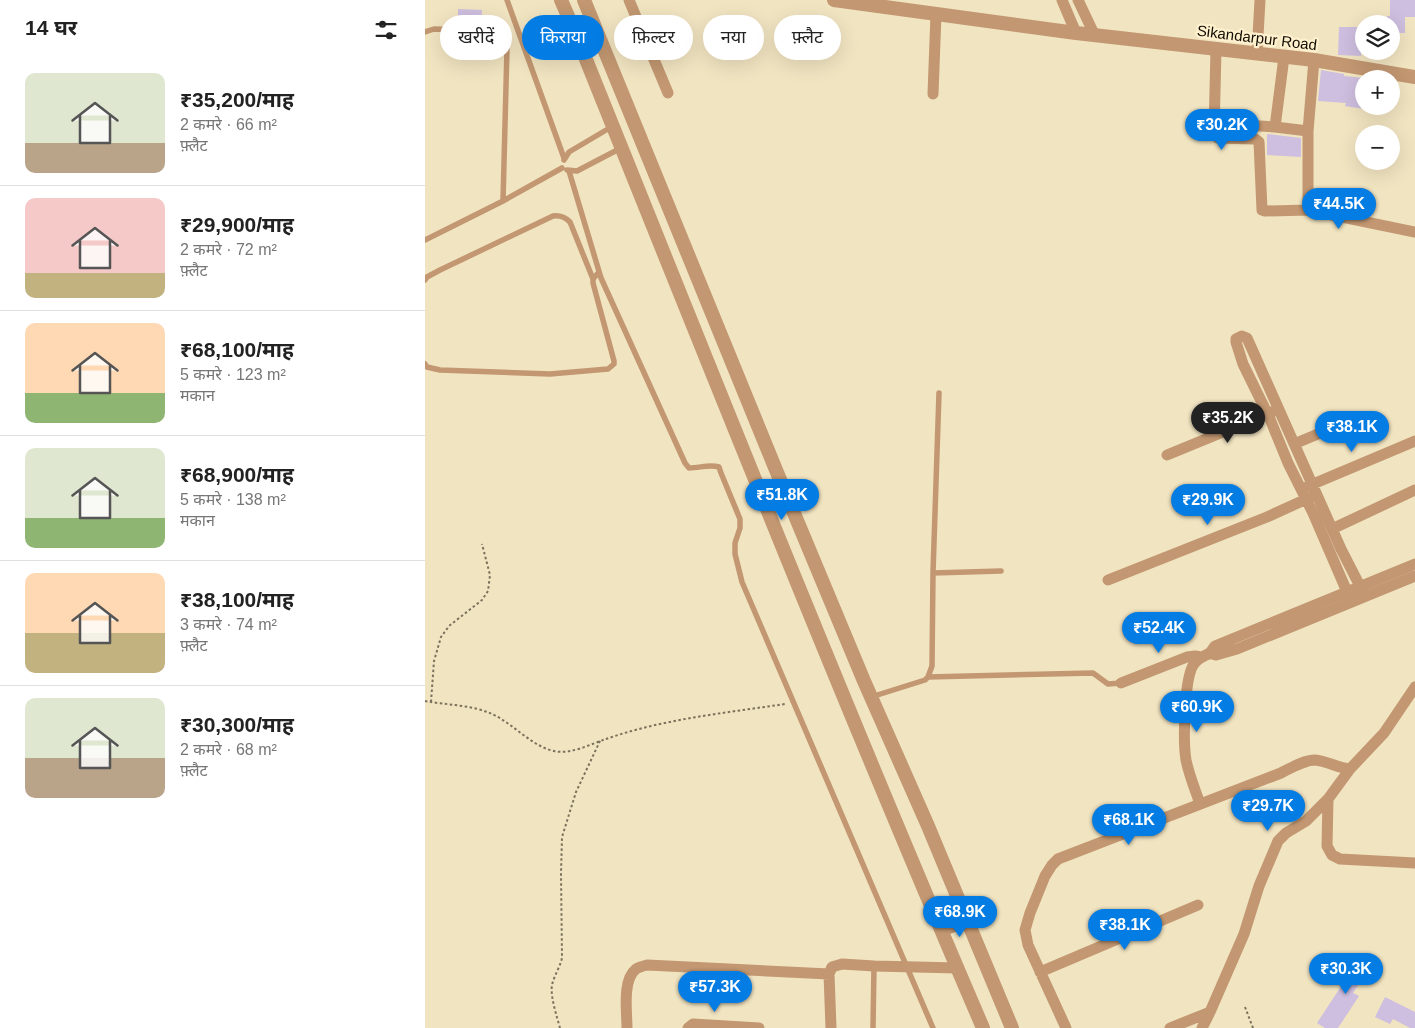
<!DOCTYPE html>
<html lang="hi">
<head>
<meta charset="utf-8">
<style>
  :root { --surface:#fff; --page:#f2f2f2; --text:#222; --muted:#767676; --line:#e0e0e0; --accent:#037ce3 }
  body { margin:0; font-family:Helvetica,"Noto Sans Devanagari",sans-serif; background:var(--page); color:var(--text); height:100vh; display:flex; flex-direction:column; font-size:19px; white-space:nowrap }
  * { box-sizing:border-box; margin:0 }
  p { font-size:16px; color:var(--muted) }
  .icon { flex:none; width:28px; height:28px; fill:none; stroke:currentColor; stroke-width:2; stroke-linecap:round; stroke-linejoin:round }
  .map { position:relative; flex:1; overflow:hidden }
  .details { display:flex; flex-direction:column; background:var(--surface); width:425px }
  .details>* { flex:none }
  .banner { position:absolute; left:15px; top:15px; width:475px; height:45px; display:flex; gap:10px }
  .tools { position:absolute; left:930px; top:15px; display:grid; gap:10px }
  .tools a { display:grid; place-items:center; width:45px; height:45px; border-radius:50%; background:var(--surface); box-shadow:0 5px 20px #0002; font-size:25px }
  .price { position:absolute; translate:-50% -42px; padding:0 11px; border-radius:18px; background:var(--accent); color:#fff; font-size:16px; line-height:32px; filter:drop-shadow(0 1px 2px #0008) }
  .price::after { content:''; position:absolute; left:50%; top:30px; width:15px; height:11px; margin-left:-8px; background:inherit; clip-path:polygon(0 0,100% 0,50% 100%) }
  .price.selected { background:#222; color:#fff }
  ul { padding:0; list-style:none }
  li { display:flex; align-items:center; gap:15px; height:125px; padding:0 25px }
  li+li { border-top:1px solid var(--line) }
  li span { display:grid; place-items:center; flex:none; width:140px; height:100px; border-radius:10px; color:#555 }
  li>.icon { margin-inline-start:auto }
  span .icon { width:60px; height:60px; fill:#fffc; stroke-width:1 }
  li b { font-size:21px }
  h2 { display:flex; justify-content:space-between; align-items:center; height:60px; padding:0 25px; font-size:21px }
  .pill { padding:0 18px; border-radius:22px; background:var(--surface); box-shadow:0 5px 20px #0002; font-size:18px; line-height:45px }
  .pill.selected { background:var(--accent); color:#fff }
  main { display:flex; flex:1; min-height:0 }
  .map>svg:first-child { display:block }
  .building { fill:#cebedf }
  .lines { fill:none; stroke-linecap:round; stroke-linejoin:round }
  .path { stroke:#7b725d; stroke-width:2; stroke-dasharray:2.5 2.5; stroke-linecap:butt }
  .service { stroke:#c29771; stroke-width:5.5 }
  .minor { stroke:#c29771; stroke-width:11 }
  .tertiary { stroke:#c29771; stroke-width:14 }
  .labels { text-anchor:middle; stroke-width:4.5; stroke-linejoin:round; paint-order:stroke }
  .street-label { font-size:15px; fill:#120d03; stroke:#fff1ce }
</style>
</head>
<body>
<main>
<section class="details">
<h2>14 घर<svg class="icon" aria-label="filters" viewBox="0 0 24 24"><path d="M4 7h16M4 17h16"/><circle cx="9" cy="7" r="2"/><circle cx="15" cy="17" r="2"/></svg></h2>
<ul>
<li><span style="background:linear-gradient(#dfe7d0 70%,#b9a48a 0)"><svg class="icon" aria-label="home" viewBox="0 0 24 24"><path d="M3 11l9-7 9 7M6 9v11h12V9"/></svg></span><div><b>₹35,200/माह</b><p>2 कमरे · 66 m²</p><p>फ़्लैट</p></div></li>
<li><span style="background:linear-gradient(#f6c9c9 75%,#c2b280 0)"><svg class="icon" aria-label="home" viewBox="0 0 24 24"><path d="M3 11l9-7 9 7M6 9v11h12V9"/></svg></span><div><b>₹29,900/माह</b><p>2 कमरे · 72 m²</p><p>फ़्लैट</p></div></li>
<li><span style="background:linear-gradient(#ffd9b3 70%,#8fb573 0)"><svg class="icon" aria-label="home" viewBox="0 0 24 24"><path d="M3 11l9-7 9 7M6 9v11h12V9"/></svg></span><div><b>₹68,100/माह</b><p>5 कमरे · 123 m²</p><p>मकान</p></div></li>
<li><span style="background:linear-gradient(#dfe7d0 70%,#8fb573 0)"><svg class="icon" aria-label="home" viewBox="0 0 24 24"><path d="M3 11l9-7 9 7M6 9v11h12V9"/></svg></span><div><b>₹68,900/माह</b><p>5 कमरे · 138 m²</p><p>मकान</p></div></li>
<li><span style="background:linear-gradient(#ffd9b3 60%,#c2b280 0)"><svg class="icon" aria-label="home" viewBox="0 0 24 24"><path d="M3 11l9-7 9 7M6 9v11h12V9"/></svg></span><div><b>₹38,100/माह</b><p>3 कमरे · 74 m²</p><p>फ़्लैट</p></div></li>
<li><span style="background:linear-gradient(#dfe7d0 60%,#b9a48a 0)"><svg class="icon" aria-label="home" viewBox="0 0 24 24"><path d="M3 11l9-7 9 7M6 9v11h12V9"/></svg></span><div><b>₹30,300/माह</b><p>2 कमरे · 68 m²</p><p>फ़्लैट</p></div></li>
</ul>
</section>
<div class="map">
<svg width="990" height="1028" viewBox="0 0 990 1028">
  <rect width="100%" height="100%" fill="#f1e4c1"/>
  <path class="building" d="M965 0H990V17H980V33H966V24H962V16H965Z
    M33 9 57 10 56 26 33 25Z
    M914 27H937L936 56 913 55Z
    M896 70 919 74V76L939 78V109L920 106 921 103 893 101Z
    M842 134 876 138V157L842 155Z
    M938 953 949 961 928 993 934 996 913 1028H900L892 1023Z
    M960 997 990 1012V1028H985L968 1019 965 1024 950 1017Z"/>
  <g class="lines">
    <path class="path" d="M0 701C21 705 48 705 67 714 89 724 106 746 129 751 145 755 166 744 181 739 238 719 300 713 360 704
      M6 702 9 661 16 637 24 626 57 600 63 591 65 575 57 544
      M820 1007 828 1028
      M135 1028C132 1017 125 996 127 985 129 976 135 967 137 958L136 873 137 837 151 792 175 741"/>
    <path class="service" d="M82 0 139 158
      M0 32 9 29 75 31 79 38 82 48 78 201
      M139 160 144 152 188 126
      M142 170 152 171 196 148
      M144 171 176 278 260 463 264 468C275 468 284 464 294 467L296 473 315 519V528L310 543V554L317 582 508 1028
      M0 240 78 201 137 168
      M0 280 2 277 15 270 128 216C135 215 140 217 145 222L168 279
      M0 364 2 367 15 370 125 374 183 369 189 364V361L168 283V279L174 272
      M508 573 576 571
      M503 677 668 673 683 684 696 683
      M446 697 500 680 503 677 507 666 508 573 514 393
      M448 1028 449 966"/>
    <path class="minor" d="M204 0 243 93
      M637 0 651 33
      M653 0 670 36
      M791 49 789 133 790 136 793 138 830 139 834 142 837 210 840 211 883 210 990 232
      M832 54 835 0
      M508 94 511 14
      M789 123 850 127 883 131
      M850 127 859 57
      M883 210V131L889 60
      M869 444 912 426
      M742 455 849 411
      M881 487 990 441
      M907 529 990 490
      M990 564 790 646 785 653 791 655 812 649 990 576
      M683 580 842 517 886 497
      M926 601 888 513 863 463 845 419 818 364 811 342V339L817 336 822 338 916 549 940 596
      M696 683 762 657 770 656 776 657
      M903 799 902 846 907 855 915 859 990 863
      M775 804C770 789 764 775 761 760 758 742 759 677 769 664 773 658 779 656 785 653
      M615 972 773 905
      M202 1028C202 1012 197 980 211 969 214 967 218 966 222 965L404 974
      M263 1028 268 1024 334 1028
      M406 1028 404 974 407 967 417 964 449 966 532 968
      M641 1028 603 945 600 930 605 913 620 876 627 865 633 859 856 773C866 768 879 760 890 760 902 761 913 768 925 769
      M745 1028 785 1012
      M777 1028 785 1012 819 934 834 886 853 841 861 833 881 821 903 799 925 769 959 733 990 687"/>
    <path class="tertiary" d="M136 0 152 37C285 368 417 700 558 1028
      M159 0 351 470 439 681 503 826 587 1028
      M409 0 651 33 889 60 990 77
      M517 930 542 919"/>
  </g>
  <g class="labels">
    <g class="street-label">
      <text transform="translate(832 38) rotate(7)" y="5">Sikandarpur Road</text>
    </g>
  </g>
</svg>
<div class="tools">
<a><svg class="icon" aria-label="layers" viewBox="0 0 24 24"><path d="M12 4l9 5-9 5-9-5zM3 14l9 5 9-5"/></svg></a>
<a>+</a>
<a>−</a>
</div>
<b class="price" style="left:797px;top:151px">₹30.2K</b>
<b class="price" style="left:914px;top:230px">₹44.5K</b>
<b class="price selected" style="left:803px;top:444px">₹35.2K</b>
<b class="price" style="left:927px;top:453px">₹38.1K</b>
<b class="price" style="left:357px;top:521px">₹51.8K</b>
<b class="price" style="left:783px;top:526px">₹29.9K</b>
<b class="price" style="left:734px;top:654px">₹52.4K</b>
<b class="price" style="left:772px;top:733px">₹60.9K</b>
<b class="price" style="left:843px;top:832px">₹29.7K</b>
<b class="price" style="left:704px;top:846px">₹68.1K</b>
<b class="price" style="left:535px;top:938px">₹68.9K</b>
<b class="price" style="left:700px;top:951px">₹38.1K</b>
<b class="price" style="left:921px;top:995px">₹30.3K</b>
<b class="price" style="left:290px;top:1013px">₹57.3K</b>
<div class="banner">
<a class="pill">खरीदें</a>
<a class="pill selected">किराया</a>
<a class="pill">फ़िल्टर</a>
<a class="pill">नया</a>
<a class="pill">फ़्लैट</a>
</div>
</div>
</main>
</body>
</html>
